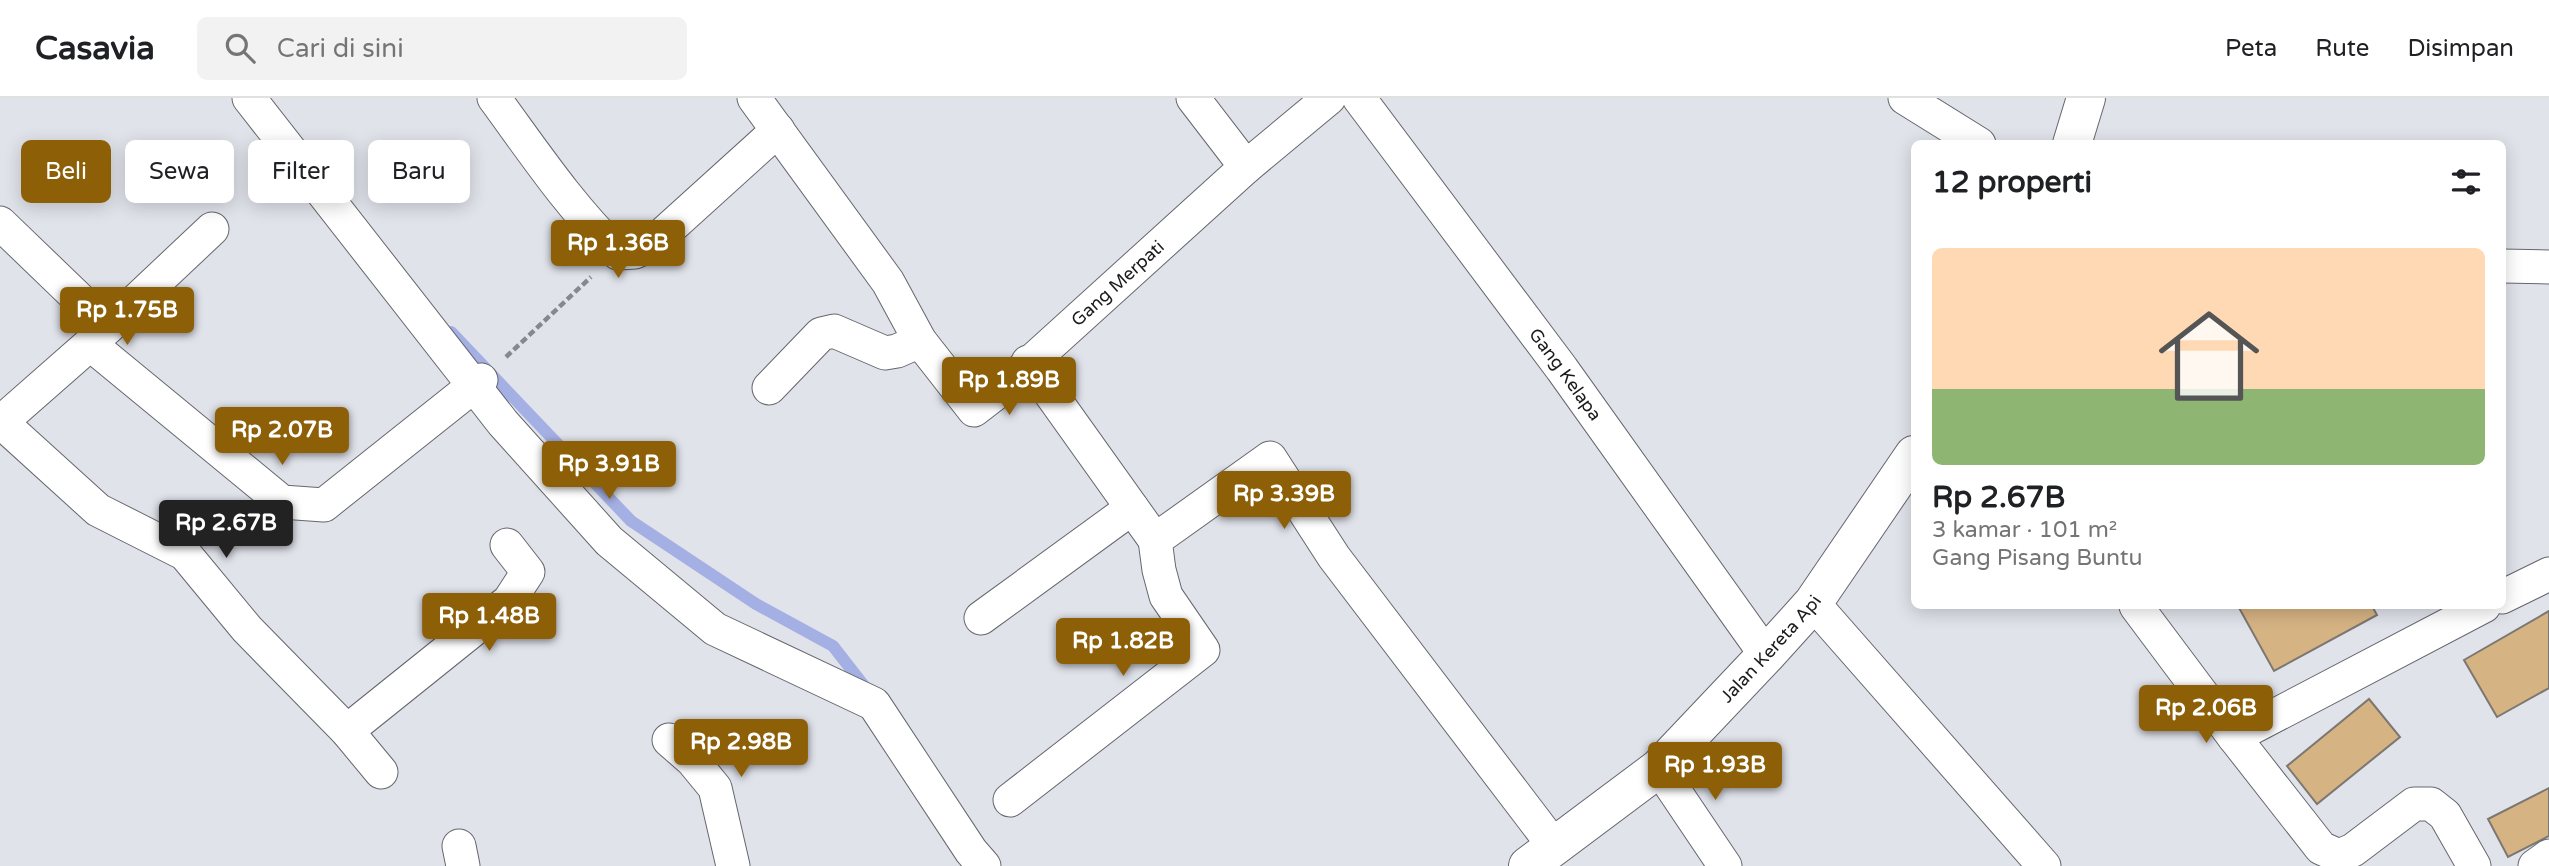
<!DOCTYPE html>
<html lang="id">
<head>
<meta charset="utf-8">
<style>
  :root { --surface:#fff; --page:#f2f2f2; --text:#202124; --muted:#757577; --line:#e0e0e0; --accent:#8d5f07 }
  body { margin:0; font-family:"Varela Round",sans-serif; background:var(--page); color:var(--text); height:100vh; display:flex; flex-direction:column; font-size:26px; white-space:nowrap }
  * { box-sizing:border-box; margin:0 }
  p { font-size:23px; color:var(--muted) }
  .icon { flex:none; width:38px; height:38px; fill:none; stroke:currentColor; stroke-width:2; stroke-linecap:round; stroke-linejoin:round }
  .map { position:relative; flex:1; overflow:hidden }
  .details { position:absolute; left:1911px; top:42px; width:595px; height:469px; display:flex; flex-direction:column; background:var(--surface); border-radius:10px; box-shadow:0 4px 18px #0003 }
  .details>* { flex:none }
  .guide { position:absolute; left:21px; top:42px; width:665px; height:63px; display:flex; gap:14px }
  .price { position:absolute; translate:-50% -60px; padding:0 16px; border-radius:7px; background:var(--accent); color:#fff; font-size:23px; line-height:46px; filter:drop-shadow(0 2px 4px #0008) }
  .price::after { content:''; position:absolute; left:50%; top:42px; width:21px; height:16px; margin-left:-10px; background:inherit; clip-path:polygon(0 0,100% 0,50% 100%) }
  .price.on { background:#222; color:#fff }
  ul { padding:0; list-style:none }
  li { display:grid; align-content:center; gap:14px; height:371px; padding:0 21px }
  li+li { border-top:2px solid var(--line) }
  li span { display:grid; place-items:center; height:217px; border-radius:10px; color:#555 }
  li>.icon { margin-inline-start:auto }
  span .icon { width:126px; height:126px; fill:#fffc; stroke-width:1 }
  li b { font-size:30px }
  h2 { display:flex; justify-content:space-between; align-items:center; height:84px; padding:0 21px; font-size:30px }
  .tag { padding:0 24px; border-radius:10px; background:var(--surface); box-shadow:0 4px 18px #0003; font-size:24px; line-height:63px }
  .tag.on { background:var(--accent); color:#fff }
  header { display:flex; align-items:center; gap:42px; box-sizing:border-box; height:98px; padding:0 35px; background:var(--surface); border-bottom:2px solid var(--line) }
  header strong { font-size:33px }
  nav { display:flex; gap:38px; margin-inline-start:auto; font-size:24px }
  .search { width:490px; height:63px; background:var(--page); display:flex; align-items:center; gap:18px; box-sizing:border-box; padding:0 24px; border-radius:10px; color:var(--muted); font-size:26px }
  .map>svg:first-child { display:block }
  .lines { fill:none; stroke-linecap:round; stroke-linejoin:round }
  .stream { stroke:#a4b0e4; stroke-width:12 }
  .building { fill:#d6b383; stroke:#7c7771; stroke-width:2 }
  .street-casing { stroke:#65676e; stroke-width:35 }
  .secondary-casing { stroke:#65676e; stroke-width:40 }
  .path { stroke:#87888d; stroke-width:4.5; stroke-dasharray:7 3.5; stroke-linecap:butt }
  .street { stroke:#fff; stroke-width:33 }
  .secondary { stroke:#fff; stroke-width:38 }
  .labels { text-anchor:middle; stroke-width:5; stroke-linejoin:round; paint-order:stroke }
  .street-label { font-size:18px; fill:#1b1b1e; stroke:#fff }
</style>
</head>
<body>
<header>
<strong>Casavia</strong>
<div class="search"><svg class="icon" aria-label="search" viewBox="0 0 24 24"><circle cx="10" cy="10" r="6"/><path d="M15 15l6 6"/></svg>Cari di sini</div>
<nav><a>Peta</a><a>Rute</a><a>Disimpan</a></nav>
</header>
<div class="map">
<svg width="2549" height="768" viewBox="0 0 2549 768">
  <rect width="100%" height="100%" fill="#e1e3eb"/>
  <g class="lines">
    <path class="stream" d="M451 234 631 423 756 506 833 548 868 593"/>
  </g>
  <path class="building" d="M2238 508H2372L2377 517 2274 573Z
    M2549 513V590L2497 619 2464 562Z
    M2369 601 2400 639 2317 706 2287 668Z
    M2549 690V738L2508 759 2488 721Z"/>
  <g class="lines">
    <defs>
      <g id="street">
        <path d="M249 0 503 325 609 443 715 531 874 606 971 753 984 768"/>
        <path d="M494 0C533 53 570 109 618 155L635 154 651 147 778 32"/>
        <path id="s1" d="M754 0 888 184 920 243 974 312 1000 292 1246 69 1329 0"/>
        <path d="M1193 0 1246 69"/>
        <path id="s2" d="M1359 0 1562 271 1766 557"/>
        <path d="M1905 0 1979 46"/>
        <path d="M0 125 108 229"/>
        <path d="M2502 168 2549 169"/>
        <path d="M90 246 282 404 324 407 481 282"/>
        <path d="M1028 264 1155 442 1270 360 1334 459 1554 748"/>
        <path d="M769 290 821 236 834 233 885 255 897 253 920 243"/>
        <path d="M1 324 98 412 185 456 247 531 347 633 381 674"/>
        <path d="M0 325 90 246 212 131"/>
        <path d="M2502 499 2549 476"/>
        <path d="M1813 505 2044 768"/>
        <path d="M2136 508 2234 639 2321 750 2339 758 2353 752 2414 706H2431L2445 717 2474 768"/>
        <path d="M981 520 1132 410"/>
        <path d="M347 633 509 503 528 474 507 447"/>
        <path d="M2234 639 2484 508"/>
        <path d="M669 642 692 662 715 690 733 768"/>
        <path d="M1659 670 1725 768"/>
        <path d="M1010 702 1203 552 1166 498 1159 472 1155 442"/>
        <path d="M459 748 463 768"/>
        <path d="M2535 768 2549 758"/>
      </g>
      <g id="secondary">
        <path d="M2072 46 2086 0"/>
        <path id="s3" d="M1528 768 1659 670 1766 557 1813 505 1914 357"/>
      </g>
    </defs>
    <use href="#street" class="street-casing"/>
    <use href="#secondary" class="secondary-casing"/>
    <path class="path" d="M506 259 591 179"/>
    <use href="#street" class="street"/>
    <use href="#secondary" class="secondary"/>
  </g>
  <g class="labels">
    <g class="street-label">
      <text dy="6" stroke="none"><textPath href="#s1" startOffset="574">Gang Merpati</textPath></text>
      <text dy="6" stroke="none"><textPath href="#s2" startOffset="345">Gang Kelapa</textPath></text>
      <text dy="6" stroke="none"><textPath href="#s3" startOffset="327">Jalan Kereta Api</textPath></text>
    </g>
  </g>
</svg>
<b class="price" style="left:618px;top:182px">Rp 1.36B</b>
<b class="price" style="left:127px;top:249px">Rp 1.75B</b>
<b class="price" style="left:1009px;top:319px">Rp 1.89B</b>
<b class="price" style="left:282px;top:369px">Rp 2.07B</b>
<b class="price" style="left:609px;top:403px">Rp 3.91B</b>
<b class="price" style="left:1284px;top:433px">Rp 3.39B</b>
<b class="price on" style="left:226px;top:462px">Rp 2.67B</b>
<b class="price" style="left:489px;top:555px">Rp 1.48B</b>
<b class="price" style="left:1123px;top:580px">Rp 1.82B</b>
<b class="price" style="left:2206px;top:647px">Rp 2.06B</b>
<b class="price" style="left:741px;top:681px">Rp 2.98B</b>
<b class="price" style="left:1715px;top:704px">Rp 1.93B</b>
<div class="guide">
<a class="tag on">Beli</a>
<a class="tag">Sewa</a>
<a class="tag">Filter</a>
<a class="tag">Baru</a>
</div>
<section class="details">
<h2>12 properti<svg class="icon" aria-label="filters" viewBox="0 0 24 24"><path d="M4 7h16M4 17h16"/><circle cx="9" cy="7" r="2"/><circle cx="15" cy="17" r="2"/></svg></h2>
<ul>
<li><span style="background:linear-gradient(#ffd9b3 65%,#8fb573 0)"><svg class="icon" aria-label="home" viewBox="0 0 24 24"><path d="M3 11l9-7 9 7M6 9v11h12V9"/></svg></span><div><b>Rp 2.67B</b><p>3 kamar · 101 m²</p><p>Gang Pisang Buntu</p></div></li>
</ul>
</section>
</div>
</body>
</html>
